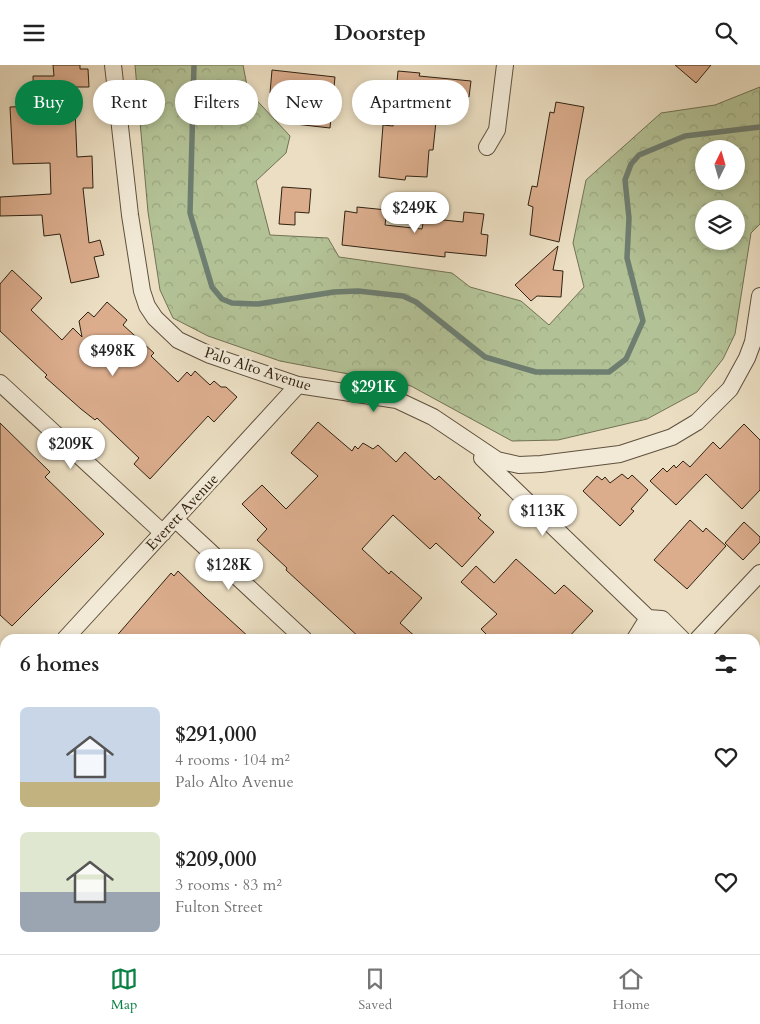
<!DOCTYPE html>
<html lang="en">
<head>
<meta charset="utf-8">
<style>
  :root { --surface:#fff; --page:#f2f2f2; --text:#222; --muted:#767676; --line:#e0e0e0; --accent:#0b8043 }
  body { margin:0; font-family:Cardo,serif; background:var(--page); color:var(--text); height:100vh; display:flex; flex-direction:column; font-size:19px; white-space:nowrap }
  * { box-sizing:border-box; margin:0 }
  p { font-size:16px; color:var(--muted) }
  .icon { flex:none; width:28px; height:28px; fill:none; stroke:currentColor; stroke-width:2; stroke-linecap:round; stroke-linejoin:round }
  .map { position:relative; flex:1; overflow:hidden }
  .side { position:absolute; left:0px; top:569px; width:760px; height:321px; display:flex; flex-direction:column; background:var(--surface); border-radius:15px 15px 0 0; box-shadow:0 2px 8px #0003 }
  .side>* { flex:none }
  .hud { position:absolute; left:15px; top:15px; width:500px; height:45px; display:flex; gap:10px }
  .needle { width:32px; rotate:5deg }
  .controls { position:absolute; left:695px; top:75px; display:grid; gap:10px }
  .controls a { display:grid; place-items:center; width:50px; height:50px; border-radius:50%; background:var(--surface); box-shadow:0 2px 8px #0003; font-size:25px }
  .price { position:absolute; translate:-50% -42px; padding:0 11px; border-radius:18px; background:#fff; color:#222; font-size:16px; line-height:32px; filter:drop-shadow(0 1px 2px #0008) }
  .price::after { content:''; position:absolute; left:50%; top:30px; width:15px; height:11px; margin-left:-8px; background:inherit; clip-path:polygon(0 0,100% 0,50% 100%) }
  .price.current { background:var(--accent); color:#fff }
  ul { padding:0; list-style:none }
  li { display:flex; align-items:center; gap:15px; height:125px; padding:0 20px }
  li span { display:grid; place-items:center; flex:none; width:140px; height:100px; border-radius:8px; color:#555 }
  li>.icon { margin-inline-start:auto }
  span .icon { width:60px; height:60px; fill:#fffc; stroke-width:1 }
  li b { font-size:21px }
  h2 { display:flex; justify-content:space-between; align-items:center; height:60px; padding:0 20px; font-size:21px }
  .chip { padding:0 18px; border-radius:22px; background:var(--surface); box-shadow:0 2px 8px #0003; font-size:18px; line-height:45px }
  .chip.current { background:var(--accent); color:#fff }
  header { display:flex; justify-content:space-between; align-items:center; height:65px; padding:0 20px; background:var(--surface); font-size:22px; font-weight:600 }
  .menu { display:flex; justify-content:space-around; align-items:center; height:70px; border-top:1px solid var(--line); background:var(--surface); font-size:14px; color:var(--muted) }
  .menu a { display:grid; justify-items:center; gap:2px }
  .menu .current { color:var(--accent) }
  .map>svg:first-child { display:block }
  .forest { fill:url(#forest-crowns); stroke:#727254; fill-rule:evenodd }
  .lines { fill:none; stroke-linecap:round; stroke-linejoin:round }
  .stream { stroke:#6e7e71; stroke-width:5.5 }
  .building { fill:#dbad8d; stroke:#302212 }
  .street-casing { stroke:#5f513e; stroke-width:18 }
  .secondary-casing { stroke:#302212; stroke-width:24 }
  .street { stroke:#f2ead7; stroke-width:16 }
  .secondary { stroke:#f2ead7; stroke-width:22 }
  .labels { text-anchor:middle; stroke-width:5; stroke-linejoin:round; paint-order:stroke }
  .street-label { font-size:15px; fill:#302212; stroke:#f2ead7 }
</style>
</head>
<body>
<header><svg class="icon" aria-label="menu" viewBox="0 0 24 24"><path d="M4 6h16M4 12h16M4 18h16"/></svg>Doorstep<svg class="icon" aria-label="search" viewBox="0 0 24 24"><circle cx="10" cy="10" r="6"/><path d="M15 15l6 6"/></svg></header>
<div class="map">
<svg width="760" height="889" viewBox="0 0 760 889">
  <defs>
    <pattern id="forest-crowns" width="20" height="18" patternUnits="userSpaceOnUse" patternTransform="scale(1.25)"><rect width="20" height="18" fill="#b3c296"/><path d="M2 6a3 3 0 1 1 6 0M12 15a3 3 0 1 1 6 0" fill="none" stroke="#9aa680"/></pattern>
  </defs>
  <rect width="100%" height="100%" fill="#ebdec2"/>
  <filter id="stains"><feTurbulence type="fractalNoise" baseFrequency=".004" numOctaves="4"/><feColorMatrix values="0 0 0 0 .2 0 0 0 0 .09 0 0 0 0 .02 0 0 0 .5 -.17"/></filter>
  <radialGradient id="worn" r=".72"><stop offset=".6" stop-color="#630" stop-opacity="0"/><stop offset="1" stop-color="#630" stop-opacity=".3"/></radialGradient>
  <path class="forest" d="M135 0H243L248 26 290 71 286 88 256 116 270 170 328 173 339 192 452 208 470 222 521 236 549 260 584 222 573 178 586 115 661 48 715 40 760 22V159L751 168 735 269 723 294 697 327 647 354 558 375 512 376 411 321 280 296 208 271 173 253 160 225 148 147ZM704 84H736V116H704ZM704 144H736V176H704Z"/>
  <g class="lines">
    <path class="stream" d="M194 0 190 148 212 222 222 234 232 238 258 239 334 227 358 226 403 231 416 237 485 292 536 307H609L626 294 643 256 627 193 629 153 625 115 631 99 639 90 685 71 760 62"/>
  </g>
  <path class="building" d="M53 0H80V4H88L89 22H74L77 92 92 91 93 123H83L89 178 100 175 104 190 94 192 99 212 71 218 60 169 44 171 42 150 0 151V132L51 129 50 98 13 99 10 42 34 41 33 11H54Z
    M675 0H711L696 18Z
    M272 5 335 12 330 63 286 58 289 30 270 28Z
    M398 6 420 8 419 11 471 16 469 32 460 31V39L450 38 449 48 437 47 433 85H429L427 112 406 111 405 115 379 112 383 60 393 61Z
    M556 37 584 42 559 177 530 170 533 142 528 140 532 121 537 122 550 47 554 48Z
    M282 122 311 124 309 148 295 147V160L279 159Z
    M357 142 387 145 385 160 422 164 424 153 463 157 464 147 484 149 481 169 488 170 486 191 445 187V192L342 180 345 146 357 148Z
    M558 181 553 205 563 206 561 232 537 231 531 236 515 220Z
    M12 205 42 233 31 245 62 275 73 263 82 272 79 256 88 247 94 252 107 237 127 255 123 260 154 288 151 291 178 317 187 307 191 311 195 306 210 320 214 316 221 322H226L237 332 214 357 208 351 150 414 134 399 139 393 97 353 95 355 81 344 45 312 47 310 0 266V219Z
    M318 357 352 386 355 381 358 384 363 378 373 384 378 380 396 397 405 387 435 415 439 411 481 450 478 453 494 467 462 502 436 478 430 484 393 450 362 484 389 509 391 506 422 533 400 558 418 574H361L286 505 287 503 257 475 267 464 242 439 262 420 286 444 318 411 291 388Z
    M0 358 50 407 45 412 104 469 12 561 0 550Z
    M744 359 760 375V425L742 444 706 409 676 440 650 416 663 403 667 407 674 400 676 403 683 396 690 402 713 377 720 384Z
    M622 409 628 414 632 410 648 425 631 444 634 446 620 461 583 426 597 411 602 415 605 412 610 418Z
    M690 455 703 467 706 463 726 481 687 524 654 495Z
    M744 457 760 472V477L743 495 725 478Z
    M516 494 555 529 564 520 593 546 567 574H491L481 564 497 549 461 517 476 501 494 518Z
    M178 506 205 532 251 574H114L171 508 174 511Z"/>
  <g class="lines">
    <defs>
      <path id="street" d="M113 0 130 150 142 226 147 241 155 253 178 275 210 290 298 320 397 335 433 352 497 395 519 400 541 399 620 389 672 372 697 357 730 324 747 293 753 277 760 231
        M487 82 497 65 505 0
        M0 318 163 468
        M482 393 648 553 650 564 662 574
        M176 455 304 574
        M648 553 662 554 682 574
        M65 574 298 320
        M635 574 648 553
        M698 574 760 508
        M755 651 760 655
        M640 885 645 889
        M333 889 337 885"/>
      <path id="secondary" d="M0 620 5 624
        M0 646 5 652
        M268 885 272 889"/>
    </defs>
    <use href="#street" class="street-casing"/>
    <use href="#secondary" class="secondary-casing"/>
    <use href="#street" class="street"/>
    <use href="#secondary" class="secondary"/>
  </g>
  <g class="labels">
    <g class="street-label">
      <text transform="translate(258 304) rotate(18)" y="5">Palo Alto Avenue</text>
      <text transform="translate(182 447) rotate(-47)" y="5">Everett Avenue</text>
    </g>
  </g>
  <rect width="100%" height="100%" filter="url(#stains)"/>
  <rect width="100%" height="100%" fill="url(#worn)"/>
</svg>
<div class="controls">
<a><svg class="needle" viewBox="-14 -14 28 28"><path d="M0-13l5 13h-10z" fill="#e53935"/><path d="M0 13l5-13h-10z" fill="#767676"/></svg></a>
<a><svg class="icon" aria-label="layers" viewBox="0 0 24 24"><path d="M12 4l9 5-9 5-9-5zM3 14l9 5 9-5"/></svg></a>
</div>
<b class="price" style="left:415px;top:169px">$249K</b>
<b class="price" style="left:113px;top:312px">$498K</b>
<b class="price current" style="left:374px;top:348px">$291K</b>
<b class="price" style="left:71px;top:405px">$209K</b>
<b class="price" style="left:543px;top:472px">$113K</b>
<b class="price" style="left:229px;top:526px">$128K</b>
<div class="hud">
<a class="chip current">Buy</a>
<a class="chip">Rent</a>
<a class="chip">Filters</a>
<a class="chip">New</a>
<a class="chip">Apartment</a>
</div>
<section class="side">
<h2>6 homes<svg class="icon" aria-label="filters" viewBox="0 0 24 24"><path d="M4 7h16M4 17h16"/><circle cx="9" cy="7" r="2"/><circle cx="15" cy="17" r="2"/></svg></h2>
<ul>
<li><span style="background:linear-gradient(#c9d6e8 75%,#c2b280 0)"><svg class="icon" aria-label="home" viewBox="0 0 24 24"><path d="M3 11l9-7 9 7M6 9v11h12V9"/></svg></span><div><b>$291,000</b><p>4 rooms · 104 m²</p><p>Palo Alto Avenue</p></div><svg class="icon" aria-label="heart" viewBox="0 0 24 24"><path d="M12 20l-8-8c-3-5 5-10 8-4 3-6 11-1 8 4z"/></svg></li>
<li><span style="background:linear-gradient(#dfe7d0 60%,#9aa5b1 0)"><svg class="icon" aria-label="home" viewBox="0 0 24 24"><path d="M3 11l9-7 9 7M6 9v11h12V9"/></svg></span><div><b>$209,000</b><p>3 rooms · 83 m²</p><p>Fulton Street</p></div><svg class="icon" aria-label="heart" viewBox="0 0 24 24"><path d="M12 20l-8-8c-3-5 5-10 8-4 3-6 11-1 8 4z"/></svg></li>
</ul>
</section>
</div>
<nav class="menu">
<a class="current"><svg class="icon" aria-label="map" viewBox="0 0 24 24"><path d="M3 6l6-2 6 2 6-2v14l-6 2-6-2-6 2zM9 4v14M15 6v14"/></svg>Map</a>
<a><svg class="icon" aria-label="saved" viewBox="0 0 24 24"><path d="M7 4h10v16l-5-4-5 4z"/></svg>Saved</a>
<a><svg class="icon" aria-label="home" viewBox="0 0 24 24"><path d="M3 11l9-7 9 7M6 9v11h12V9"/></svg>Home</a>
</nav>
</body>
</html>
